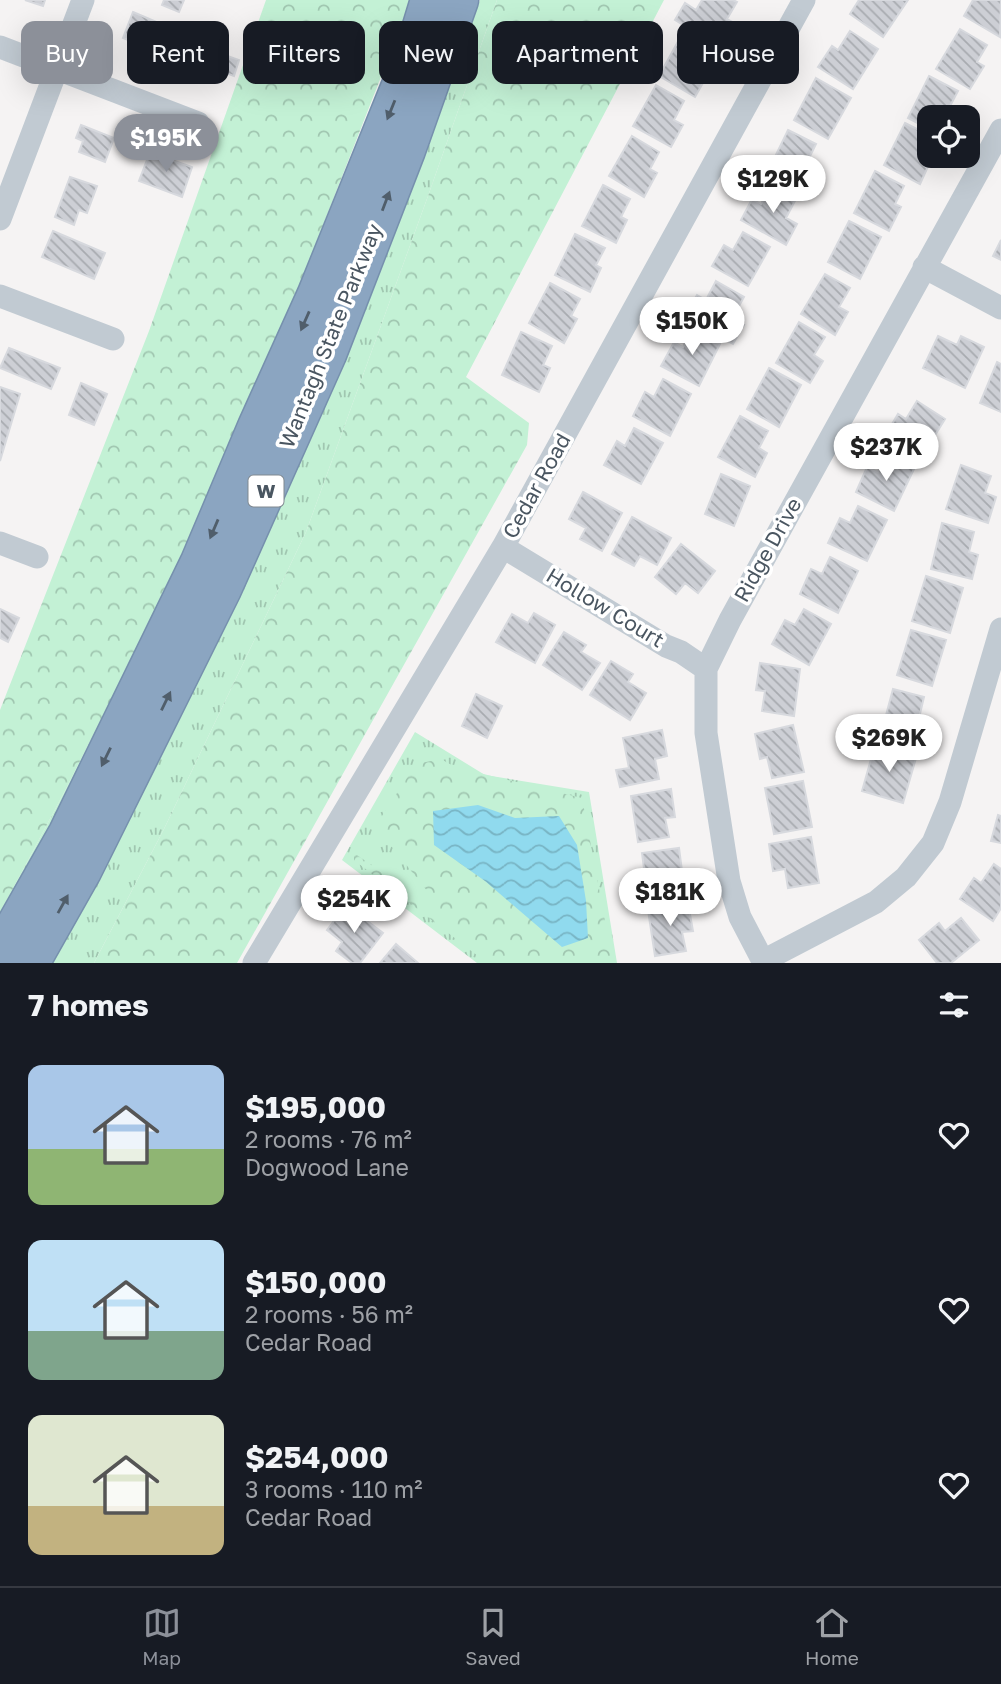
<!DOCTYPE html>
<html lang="en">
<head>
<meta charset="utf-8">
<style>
  :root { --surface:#171b24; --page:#242831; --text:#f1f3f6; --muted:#9ea1a6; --line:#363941; --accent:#8c9099 }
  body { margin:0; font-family:"Golos Text",sans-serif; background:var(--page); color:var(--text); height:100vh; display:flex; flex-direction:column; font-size:26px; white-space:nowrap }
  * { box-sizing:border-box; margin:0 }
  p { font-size:23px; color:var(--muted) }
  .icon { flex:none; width:38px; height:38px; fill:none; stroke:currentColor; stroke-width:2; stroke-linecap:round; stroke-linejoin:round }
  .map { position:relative; height:963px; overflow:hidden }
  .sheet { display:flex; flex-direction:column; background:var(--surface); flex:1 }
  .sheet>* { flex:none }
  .guide { position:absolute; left:21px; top:21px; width:959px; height:63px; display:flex; gap:14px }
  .buttons { position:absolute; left:917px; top:105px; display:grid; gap:14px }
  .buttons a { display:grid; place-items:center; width:63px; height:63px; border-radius:14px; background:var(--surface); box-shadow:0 7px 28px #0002; font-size:35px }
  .price { position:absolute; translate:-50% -60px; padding:0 16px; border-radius:24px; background:#fff; color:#222; font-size:23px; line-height:46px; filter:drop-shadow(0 2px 4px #0008) }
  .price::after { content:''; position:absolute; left:50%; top:42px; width:21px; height:16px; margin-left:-10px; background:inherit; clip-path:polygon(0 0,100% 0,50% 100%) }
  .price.current { background:var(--accent); color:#fff }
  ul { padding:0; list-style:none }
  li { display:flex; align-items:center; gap:21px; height:175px; padding:0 28px }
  li span { display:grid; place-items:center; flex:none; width:196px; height:140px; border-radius:14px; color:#555 }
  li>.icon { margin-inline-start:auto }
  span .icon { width:84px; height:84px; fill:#fffc; stroke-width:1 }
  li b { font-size:30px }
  h2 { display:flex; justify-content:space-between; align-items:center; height:84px; padding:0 28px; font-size:30px }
  .chip { padding:0 24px; border-radius:14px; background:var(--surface); box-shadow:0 7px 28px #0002; font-size:24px; line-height:63px }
  .chip.current { background:var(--accent); color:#fff }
  .dock { display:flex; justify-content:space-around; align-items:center; height:98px; border-top:2px solid var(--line); background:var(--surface); font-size:19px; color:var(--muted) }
  .dock a { display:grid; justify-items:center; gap:4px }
  .dock .current { color:var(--accent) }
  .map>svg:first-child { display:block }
  .grass { fill:url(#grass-tufts) }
  .forest { fill:url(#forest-crowns) }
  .water { fill:url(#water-waves) }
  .building { fill:url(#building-back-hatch); stroke:#d7d9de; stroke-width:2 }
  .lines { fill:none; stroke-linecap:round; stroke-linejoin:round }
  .motorway-casing { stroke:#7690ad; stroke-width:41 }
  .minor { stroke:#c1cad2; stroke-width:23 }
  .motorway { stroke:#8ba5c1; stroke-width:38 }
  .oneway { fill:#505e6b }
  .labels { text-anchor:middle; stroke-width:7; stroke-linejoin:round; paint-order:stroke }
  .shield { fill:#fff; stroke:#808990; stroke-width:2 }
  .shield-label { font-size:19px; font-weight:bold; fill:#4a5661 }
  .street-label { font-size:21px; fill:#4a5661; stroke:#fff }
</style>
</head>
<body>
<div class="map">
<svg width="1001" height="963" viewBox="0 0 1001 963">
  <defs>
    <pattern id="grass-tufts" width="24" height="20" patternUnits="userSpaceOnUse" patternTransform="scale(1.75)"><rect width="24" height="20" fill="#c3f1d5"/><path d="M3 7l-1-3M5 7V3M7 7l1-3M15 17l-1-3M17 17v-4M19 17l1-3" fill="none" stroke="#a0c6b0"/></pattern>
    <pattern id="forest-crowns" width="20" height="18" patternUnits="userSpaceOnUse" patternTransform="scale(1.75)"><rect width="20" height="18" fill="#c3f1d5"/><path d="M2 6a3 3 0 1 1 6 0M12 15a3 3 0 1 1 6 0" fill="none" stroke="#a0c6b0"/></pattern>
    <pattern id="water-waves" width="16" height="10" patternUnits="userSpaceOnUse" patternTransform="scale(1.75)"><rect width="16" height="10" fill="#90daee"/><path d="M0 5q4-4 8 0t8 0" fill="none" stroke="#78b4c4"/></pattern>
    <pattern id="building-back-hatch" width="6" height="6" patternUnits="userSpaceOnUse" patternTransform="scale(1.75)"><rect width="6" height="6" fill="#cdcfd5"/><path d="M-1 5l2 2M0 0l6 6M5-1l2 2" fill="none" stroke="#a8abb0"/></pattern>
  </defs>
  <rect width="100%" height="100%" fill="#f5f3f3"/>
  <path class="grass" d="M480 0H497L428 196 306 532 164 829 94 963H49L128 817 255 564 354 337Z
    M202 519 0 928V913L68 785Z
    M415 732 485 775 589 792 617 963H477L342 860Z"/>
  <path class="forest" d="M266 0H411L304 274 202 519 68 785 0 913V710L149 331Z
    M497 0H664L466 377 529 423 527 445 237 963H94L164 829 306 532 428 196Z
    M441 759 455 767 582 798 613 963H487L354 860V853L438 911 432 897 392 847 380 819 416 764Z"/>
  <path class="water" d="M478 805 515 818 559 816 577 845 586 901 588 938 562 947 485 881 434 845 433 811Z"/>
  <path class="building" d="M25 0H45L43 6Z
    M164 0H184L179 12 162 5Z
    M702 0H733L737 2 727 19 736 24 722 49 675 20 685 3 696 10Z
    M859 0H908L883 37 850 14Z
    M973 0H1001L1000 37 964 16Z
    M133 12 159 23 149 49 123 38Z
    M960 29 987 45 977 62 984 66 970 89 936 69Z
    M850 31 878 49 853 89 818 67 832 46 838 50Z
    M681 36 710 51 700 69 708 74 695 97 659 76Z
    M197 37 225 47 222 54 239 60 234 76 189 60Z
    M929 76 958 91 949 108 955 112 953 117H929V129L908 118Z
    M816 78 851 98 828 139 794 120Z
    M656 85 684 101 674 120 683 125 671 147 633 126Z
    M905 123 929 135V141L922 155 931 160 920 184 884 165Z
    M81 125 114 138 105 162 79 152 83 141 76 138Z
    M788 130 816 144 798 181 770 167Z
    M632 136 659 152 650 169 657 173 644 197 609 176Z
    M150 152 192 167 182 197 139 181Z
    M875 171 904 186 895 204 901 207 889 231 854 213Z
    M70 177 97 186 87 213 79 210 74 225 55 217Z
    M772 184 797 197 786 218 797 224 786 245 741 220 752 199 761 204Z
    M603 185 630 199 621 217 627 220 616 243 582 226Z
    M849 221 881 237 860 279 828 262Z
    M53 231 105 253 94 279 42 257Z
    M743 232 770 247 748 286 712 266 724 245 733 250Z
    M575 234 605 248 596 265 601 268 590 292 555 275Z
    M1001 240V260L993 256Z
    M825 274 850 288 839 307 848 312 835 335 801 314Z
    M716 281 744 297 732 319 744 325 733 344 684 317 697 295 706 300Z
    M550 283 580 299 571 316 577 319 564 343 529 323Z
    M799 322 825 337 814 355 823 361 810 383 776 363Z
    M692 329 720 344 699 386 661 366 674 342 683 347Z
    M521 332 552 346 543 365 550 368 539 392 502 375Z
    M938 336 957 345 961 336 984 347 965 388 923 368Z
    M9 348 60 368 51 389 0 368Z
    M997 362 1001 364V412L980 403Z
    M769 368 801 385 779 427 747 409Z
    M663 379 691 394 670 436 633 416 645 392 654 397Z
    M81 383 107 394 94 425 69 415Z
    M0 387 20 394 0 461Z
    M917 401 945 419 921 458 885 436 898 414 906 419Z
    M740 416 768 431 759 448 767 453 755 477 718 457Z
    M634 428 663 443 641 484 604 465 617 441 625 446Z
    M886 455 914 469 894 511 856 492 867 467 878 472Z
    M961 465 991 476 985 493 996 497 988 523 946 509Z
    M721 474 750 486 734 526 705 514Z
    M583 492 622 513 602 551 580 539 586 528 569 519Z
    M858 506 887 520 867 561 828 543 840 518 850 523Z
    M632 517 671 538 657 565 640 556 634 566 612 554Z
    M942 523 974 532 969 552 978 555 972 579 931 569Z
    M681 544 715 571 698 593 685 583 676 594 655 577Z
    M830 557 858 571 838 613 800 594 811 569 822 574Z
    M926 576 963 588 950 633 912 621Z
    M0 609 19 618 8 642 0 638Z
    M804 609 831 624 809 665 772 644 785 620 795 625Z
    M534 613 555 625 535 663 496 642 512 614 528 623Z
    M911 630 946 640 932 686 897 675Z
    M564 632 586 645 581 652 600 663 582 690 543 665Z
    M611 661 633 674 628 682 646 693 630 720 590 695Z
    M760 663 800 669 794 716 762 711 765 691 756 690Z
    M893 689 924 697 919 718 929 720 922 745 881 734Z
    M476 694 502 706 487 738 462 726Z
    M793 725 804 772 772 778 767 757 760 759 755 734Z
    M662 730 667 756 655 759 659 779 620 787 616 770 629 768 623 738Z
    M875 745 916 758 903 803 862 791Z
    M803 781 812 827 774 834 765 788Z
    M671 789 675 817 665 818 669 837 638 842 631 796Z
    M998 815 1001 816V843L991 841Z
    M811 837 819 883 788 888 785 869 773 871 769 844Z
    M679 848 685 894 648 899 642 853Z
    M994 864 1001 869V908L993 921 960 899 974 878 981 883Z
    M688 903 693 931 682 932 686 951 655 956 648 910Z
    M346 905 383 933 360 963H352L336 951 342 942 327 930Z
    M961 918 979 940 951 963H937L919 940 939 923 945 931Z
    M396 944 418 963H380Z"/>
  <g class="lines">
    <defs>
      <path id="motorway" d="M0 953 68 833 200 562 257 427 317 294 413 56 430 0
        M30 963 82 871 222 589 327 354 406 150 459 0"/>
    </defs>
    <use href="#motorway" class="motorway-casing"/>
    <path class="minor" d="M0 47 198 123
      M0 219 83 0
      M924 267 1001 308
      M0 296 113 339
      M0 543 37 557
      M503 547 666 646 681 652 706 669
      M763 961 876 902 906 877 933 843 950 802 1001 629
      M254 963 503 547 804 0
      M764 963 740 917 729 881 706 733V669L730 620 1001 130"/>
    <use href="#motorway" class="motorway"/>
  </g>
  <defs><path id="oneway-solid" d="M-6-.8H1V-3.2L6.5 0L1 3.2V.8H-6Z" transform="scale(1.75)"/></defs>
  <g class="oneway">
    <use href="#oneway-solid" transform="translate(391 110) rotate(112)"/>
    <use href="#oneway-solid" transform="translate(386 201) rotate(-69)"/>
    <use href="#oneway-solid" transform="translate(305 321) rotate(114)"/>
    <use href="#oneway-solid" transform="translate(214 529) rotate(113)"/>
    <use href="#oneway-solid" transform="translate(166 701) rotate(-64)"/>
    <use href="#oneway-solid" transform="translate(106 757) rotate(116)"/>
    <use href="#oneway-solid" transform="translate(63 904) rotate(-61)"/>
  </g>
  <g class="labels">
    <rect class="shield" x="248.5" y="475.5" width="35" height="31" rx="5"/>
    <g class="shield-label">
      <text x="266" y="498">W</text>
    </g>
    <g class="street-label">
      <text transform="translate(331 336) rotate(-68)" y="7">Wantagh State Parkway</text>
      <text transform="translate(537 486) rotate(-61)" y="7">Cedar Road</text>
      <text transform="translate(768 550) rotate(-61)" y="7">Ridge Drive</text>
      <text transform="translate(605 608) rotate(31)" y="7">Hollow Court</text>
    </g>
  </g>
</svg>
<div class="buttons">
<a><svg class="icon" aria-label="locate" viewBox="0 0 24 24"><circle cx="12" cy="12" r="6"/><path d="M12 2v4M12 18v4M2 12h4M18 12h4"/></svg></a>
</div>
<b class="price current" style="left:166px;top:174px">$195K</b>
<b class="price" style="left:773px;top:215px">$129K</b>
<b class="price" style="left:692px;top:357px">$150K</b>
<b class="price" style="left:886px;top:483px">$237K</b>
<b class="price" style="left:889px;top:774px">$269K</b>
<b class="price" style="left:670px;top:928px">$181K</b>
<b class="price" style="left:354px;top:935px">$254K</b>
<div class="guide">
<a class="chip current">Buy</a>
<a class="chip">Rent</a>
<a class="chip">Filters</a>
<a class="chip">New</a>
<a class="chip">Apartment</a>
<a class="chip">House</a>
</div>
</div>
<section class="sheet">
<h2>7 homes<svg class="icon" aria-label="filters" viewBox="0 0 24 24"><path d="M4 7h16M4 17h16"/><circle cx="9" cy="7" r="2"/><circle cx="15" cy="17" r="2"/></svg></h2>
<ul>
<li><span style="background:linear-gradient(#a9c7e8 60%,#8fb573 0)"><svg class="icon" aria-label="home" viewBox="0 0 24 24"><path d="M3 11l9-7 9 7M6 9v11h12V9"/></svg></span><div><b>$195,000</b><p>2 rooms · 76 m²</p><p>Dogwood Lane</p></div><svg class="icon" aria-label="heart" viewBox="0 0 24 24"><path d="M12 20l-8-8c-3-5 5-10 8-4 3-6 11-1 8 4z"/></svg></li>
<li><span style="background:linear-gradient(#bfe0f5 65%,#7fa58c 0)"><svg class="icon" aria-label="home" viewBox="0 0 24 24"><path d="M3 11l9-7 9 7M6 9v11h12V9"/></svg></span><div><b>$150,000</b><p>2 rooms · 56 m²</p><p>Cedar Road</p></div><svg class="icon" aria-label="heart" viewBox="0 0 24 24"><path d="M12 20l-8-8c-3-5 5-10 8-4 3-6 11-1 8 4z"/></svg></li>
<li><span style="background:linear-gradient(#dfe7d0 65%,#c2b280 0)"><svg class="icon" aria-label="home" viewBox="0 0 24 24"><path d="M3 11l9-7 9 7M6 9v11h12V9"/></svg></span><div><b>$254,000</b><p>3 rooms · 110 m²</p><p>Cedar Road</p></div><svg class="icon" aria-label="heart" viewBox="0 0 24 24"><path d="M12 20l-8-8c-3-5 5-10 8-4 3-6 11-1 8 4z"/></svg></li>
</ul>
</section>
<nav class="dock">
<a class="current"><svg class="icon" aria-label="map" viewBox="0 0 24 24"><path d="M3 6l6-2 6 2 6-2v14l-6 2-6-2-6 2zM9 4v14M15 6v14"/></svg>Map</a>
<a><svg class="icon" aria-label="saved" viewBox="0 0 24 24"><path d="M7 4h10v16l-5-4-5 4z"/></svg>Saved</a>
<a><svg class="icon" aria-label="home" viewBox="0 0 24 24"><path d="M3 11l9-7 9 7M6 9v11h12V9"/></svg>Home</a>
</nav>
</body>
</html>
